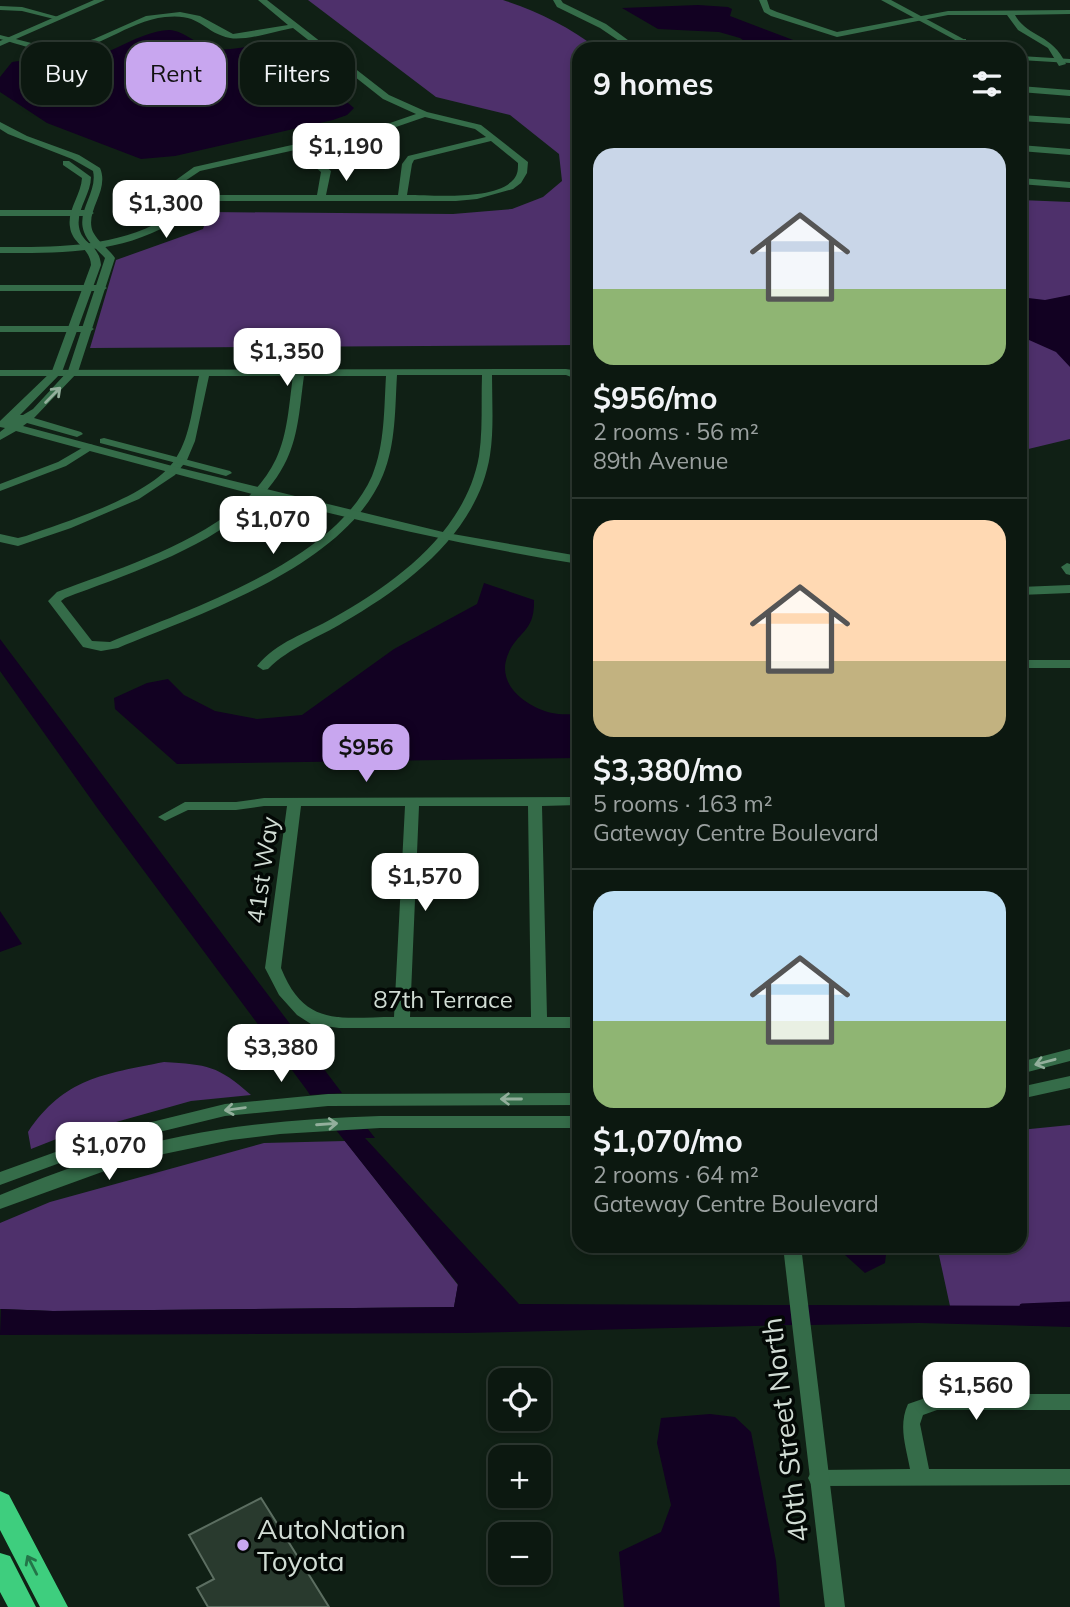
<!DOCTYPE html>
<html lang="en">
<head>
<meta charset="utf-8">
<style>
  :root { --surface:#0c1810; --page:#152119; --text:#f1f3f6; --muted:#9aa09f; --line:#2c3730; --accent:#c8a6ef }
  body { margin:0; font-family:Mulish,sans-serif; background:var(--page); color:var(--text); height:100vh; display:flex; flex-direction:column; font-size:26px; white-space:nowrap }
  * { box-sizing:border-box; margin:0 }
  p { font-size:23px; color:var(--muted) }
  .icon { flex:none; width:38px; height:38px; fill:none; stroke:currentColor; stroke-width:2; stroke-linecap:round; stroke-linejoin:round }
  .map { position:relative; flex:1; overflow:hidden }
  .sheet { position:absolute; left:572px; top:42px; width:455px; height:1211px; display:flex; flex-direction:column; background:var(--surface); border-radius:21px; box-shadow:0 4px 10px #0003,0 0 0 2px var(--line) }
  .sheet>* { flex:none }
  .top-card { position:absolute; left:21px; top:42px; width:446px; height:63px; display:flex; gap:14px }
  .controls { position:absolute; left:488px; top:1368px; display:grid; gap:14px }
  .controls a { display:grid; place-items:center; width:63px; height:63px; border-radius:14px; background:var(--surface); box-shadow:0 4px 10px #0003,0 0 0 2px var(--line); font-size:35px }
  .price { position:absolute; translate:-50% -60px; padding:0 16px; border-radius:14px; background:#fff; color:#222; font-size:23px; line-height:46px; filter:drop-shadow(0 2px 4px #0008) }
  .price::after { content:''; position:absolute; left:50%; top:42px; width:21px; height:16px; margin-left:-10px; background:inherit; clip-path:polygon(0 0,100% 0,50% 100%) }
  .price.selected { background:var(--accent); color:#111 }
  ul { padding:0; list-style:none }
  li { display:grid; align-content:center; gap:14px; height:371px; padding:0 21px }
  li+li { border-top:2px solid var(--line) }
  li span { display:grid; place-items:center; height:217px; border-radius:21px; color:#555 }
  li>.icon { margin-inline-start:auto }
  span .icon { width:126px; height:126px; fill:#fffc; stroke-width:1 }
  li b { font-size:30px }
  h2 { display:flex; justify-content:space-between; align-items:center; height:84px; padding:0 21px; font-size:30px }
  .pill { padding:0 24px; border-radius:21px; background:var(--surface); box-shadow:0 4px 10px #0003,0 0 0 2px var(--line); font-size:24px; line-height:63px }
  .pill.selected { background:var(--accent); color:#111 }
  .map>svg:first-child { display:block }
  .green { fill:#4e306b }
  .water { fill:#120122 }
  .lines { fill:none; stroke-linecap:round; stroke-linejoin:round }
  .stream { stroke:#120122; stroke-width:5 }
  .building { fill:#293a2e; stroke:#5c6e61; stroke-width:2 }
  .minor { fill:#356c49; fill-rule:evenodd }
  .tertiary { fill:#356c49; fill-rule:evenodd }
  .trunk { fill:#3ece7e; fill-rule:evenodd }
  .oneway { stroke:#93af9c }
  .oneway2 { stroke:#237548 }
  .poi-dot { fill:#c8a6ef; stroke:#030805; stroke-width:2.5 }
  .labels { text-anchor:middle; stroke-width:7; stroke-linejoin:round; paint-order:stroke }
  .street-label { font-size:24px; fill:#d1dcd4; stroke:#030805 }
  .near-street-label { font-size:28px; fill:#d1dcd4; stroke:#030805 }
  .near-poi-label { font-size:28px; fill:#d1dcd4; stroke:#030805; text-anchor:start }
</style>
</head>
<body>
<div class="map">
<svg width="1070" height="1607" viewBox="0 0 1070 1607">
  <rect width="100%" height="100%" fill="#102015"/>
  <path class="green" d="M308 0H503C537 11 570 27 598 49H579V345L90 348 116 260 203 229 209 212 453 214 512 209 543 197 562 181 559 154 510 115 436 97Z
    M1020 200 1070 202V439L1020 451Z
    M164 1062C208 1065 217 1065 251 1095L191 1101 59 1138 31 1149 28 1132C64 1078 104 1074 164 1062Z
    M1070 1125V1306H950L937 1246H1020V1130Z
    M345 1141 458 1285 454 1307 53 1311 0 1309V1223L50 1202 264 1143Z"/>
  <path class="water" d="M698 5 728 7 732 9 730 16 817 49H756L740 38 719 32 658 29 622 8Z
    M169 30C186 31 197 46 214 49 236 52 260 41 281 47L354 108 347 115 333 120 175 156 141 159 47 123 0 92V77L12 62C25 59 36 63 49 64 60 65 72 63 82 61 112 54 138 32 169 30Z
    M1070 295V367L1056 352 1020 336V297L1045 300Z
    M484 583 534 600C535 634 516 631 507 657 497 686 527 707 552 713 560 715 571 714 579 714V758L177 764 115 709 114 698 147 683 168 679 184 695 215 711 257 719 302 715 394 649 477 604Z
    M0 639 342 1093 310 1095 306 1089 98 809 0 671Z
    M0 911 22 944 0 952Z
    M368 1129 375 1138H365L519 1304 790 1305 792 1325 465 1333 0 1335 1 1309 53 1311 454 1307 458 1284 336 1130Z
    M835 1246H887L885 1263 865 1273Z
    M807 1305 1070 1306V1327L919 1323 809 1325Z
    M710 1414 735 1417 751 1432 776 1561 780 1607H624L619 1552 661 1532 671 1505 657 1443 661 1418Z"/>
  <g class="lines">
    <path class="stream" d="M1022 1306 1070 1304"/>
  </g>
  <path class="building" d="M261 1498 273 1517 329 1607H208L197 1588 214 1579 189 1535Z"/>
  <g class="lines">
    <path class="minor" d="M258 0H267L389 95 427 112 481 125 528 162 527 173 521 183 513 189 477 199 456 201H179L170 224C118 254 59 253 0 253V247C56 247 113 248 163 220L176 180 194 167 390 123 416 114 383 99 293 28C277 31 245 41 230 38 202 32 202 13 165 17 127 21 97 52 58 52 38 52 19 44 0 39V35L43 46 68 47 94 39 146 16 180 12 200 16 233 34 288 25ZM425 117 475 129 486 137 408 156 402 164 398 195H326L331 171 304 148 396 127ZM491 141 518 163C518 169 518 174 514 179 496 201 434 195 407 195L412 164 414 160ZM295 150 321 172 317 195H181L185 181 200 171Z
      M553 0H561L563 3 606 24 632 43 699 40 709 41 715 49H707L699 44 631 49 600 28 557 7Z
      M759 0H767L770 9 777 12 837 32 948 11 1070 10V14L1015 15C1028 38 1052 33 1066 64L1059 66 1048 48 1018 30 1007 15H948L837 37 771 16 764 12Z
      M0 6 22 7 62 18 58 20 22 11 0 10Z
      M963 39H966V43L938 49H923Z
      M1020 86 1070 90V96L1020 92Z
      M1020 115 1070 118V124L1020 121Z
      M1020 145 1070 149V155L1020 151Z
      M1020 178 1070 182V188L1020 184Z
      M0 210H89L94 213 89 216H0Z
      M0 285H102L107 288 102 291H0Z
      M0 326H89L94 329 89 332H0Z
      M566 369 579 371V380L566 375H492C492 402 494 429 490 455 478 532 408 585 344 622 318 638 290 647 268 669L263 670 257 666C276 642 307 633 333 618 396 583 466 531 479 456 483 429 481 402 482 375H397C395 408 396 444 383 475 346 566 202 613 118 648L101 651 83 647 48 601 57 592C127 565 241 533 276 459 288 434 289 403 293 376H209L195 441 187 460 175 475 139 499 71 528 18 546 0 542V534L18 538 26 536C67 521 153 496 176 458 191 435 193 402 199 376H0V370ZM304 376H386C384 408 385 445 372 476 334 562 192 608 110 642L92 641 61 601 65 598C140 569 251 537 287 459 299 434 300 403 304 376Z
      M89 444 93 445V449L66 466 0 491V484L58 462Z
      M1067 563 1070 564V575L1066 574 1061 567Z
      M1020 660H1070V668H1020Z
      M579 797V805L542 806 547 1017H579V1028H339L311 1024 297 1015 279 995 265 968 287 806H264L236 810H188L165 821 158 817 185 802H236L264 798ZM301 806H405L394 1017C340 1017 305 1028 281 968ZM419 806H528L531 1017H410Z
      M937 1394H1070V1410H937L923 1415 920 1424 929 1469H1070V1485L818 1486 811 1484 808 1478 811 1472 818 1470 910 1469C906 1447 898 1426 908 1404Z"/>
    <path class="tertiary" d="M94 0H105L0 46V41Z
      M881 0H891L982 49H972Z
      M1020 56 1070 59V63L1020 60Z
      M0 122 27 136 79 155 100 168C110 191 84 211 93 232 98 242 109 249 115 258L78 372 34 418 81 432 83 434 77 437 27 423 23 426 176 467 447 533 579 556V564C389 534 202 481 16 431L0 440V432L5 428 0 427V421L52 371 91 265C90 247 72 244 70 227 67 210 81 195 82 178L63 165V161H69L91 177C91 194 76 210 79 227 82 245 99 243 101 265L62 372 20 415H23L33 409 68 371 105 258C98 250 87 242 84 232 76 211 98 192 93 171L72 159 8 134 0 129Z
      M104 438 230 471 232 473 226 476 100 443V439Z
      M1070 585V593L1020 595V587Z
      M1070 1049V1061L1020 1074V1062Z
      M1070 1076V1088L1020 1099V1087Z
      M579 1093V1105L328 1106 225 1116 114 1143 0 1185V1172L111 1132 225 1104 328 1094Z
      M380 1116H579V1128H380L280 1134 231 1140 135 1160 0 1209V1195C59 1171 120 1148 183 1136 248 1123 314 1118 380 1116Z
      M783 1246H801L845 1607H825Z"/>
    <path class="trunk" d="M0 1491 9 1495 68 1607H40L0 1530Z
      M0 1553 10 1556 36 1607H8L0 1592Z"/>
  </g>
  <defs><path id="oneway-shaft" d="M-6 0H5M1.5-3L5.5 0L1.5 3" fill="none" stroke-width="1.6" stroke-linecap="round" stroke-linejoin="round" transform="scale(1.75)"/></defs>
  <g class="oneway">
    <use href="#oneway-shaft" transform="translate(53 395) rotate(-45)"/>
    <use href="#oneway-shaft" transform="translate(1045 1062) rotate(165)"/>
    <use href="#oneway-shaft" transform="translate(511 1099) rotate(180)"/>
    <use href="#oneway-shaft" transform="translate(235 1109) rotate(172)"/>
    <use href="#oneway-shaft" transform="translate(327 1124) rotate(-4)"/>
  </g>
  <use class="oneway2" href="#oneway-shaft" transform="translate(32 1565) rotate(-117)"/>
  <circle class="poi-dot" cx="243" cy="1545" r="7"/>
  <g class="labels">
    <g class="street-label">
      <text transform="translate(263 870) rotate(-82)" y="8">41st Way</text>
      <text x="443" y="1008">87th Terrace</text>
    </g>
    <g class="near-street-label">
      <text transform="translate(785 1430) rotate(-97)" y="10">40th Street North</text>
    </g>
    <g class="near-poi-label">
      <text x="257" y="1539">AutoNation<tspan x="257" dy="32">Toyota</tspan></text>
    </g>
  </g>
</svg>
<div class="controls">
<a><svg class="icon" aria-label="locate" viewBox="0 0 24 24"><circle cx="12" cy="12" r="6"/><path d="M12 2v4M12 18v4M2 12h4M18 12h4"/></svg></a>
<a>+</a>
<a>−</a>
</div>
<b class="price" style="left:346px;top:183px">$1,190</b>
<b class="price" style="left:166px;top:240px">$1,300</b>
<b class="price" style="left:287px;top:388px">$1,350</b>
<b class="price" style="left:273px;top:556px">$1,070</b>
<b class="price selected" style="left:366px;top:784px">$956</b>
<b class="price" style="left:425px;top:913px">$1,570</b>
<b class="price" style="left:281px;top:1084px">$3,380</b>
<b class="price" style="left:109px;top:1182px">$1,070</b>
<b class="price" style="left:976px;top:1422px">$1,560</b>
<div class="top-card">
<a class="pill">Buy</a>
<a class="pill selected">Rent</a>
<a class="pill">Filters</a>
</div>
<section class="sheet">
<h2>9 homes<svg class="icon" aria-label="filters" viewBox="0 0 24 24"><path d="M4 7h16M4 17h16"/><circle cx="9" cy="7" r="2"/><circle cx="15" cy="17" r="2"/></svg></h2>
<ul>
<li><span style="background:linear-gradient(#c9d6e8 65%,#8fb573 0)"><svg class="icon" aria-label="home" viewBox="0 0 24 24"><path d="M3 11l9-7 9 7M6 9v11h12V9"/></svg></span><div><b>$956/mo</b><p>2 rooms · 56 m²</p><p>89th Avenue</p></div></li>
<li><span style="background:linear-gradient(#ffd9b3 65%,#c2b280 0)"><svg class="icon" aria-label="home" viewBox="0 0 24 24"><path d="M3 11l9-7 9 7M6 9v11h12V9"/></svg></span><div><b>$3,380/mo</b><p>5 rooms · 163 m²</p><p>Gateway Centre Boulevard</p></div></li>
<li><span style="background:linear-gradient(#bfe0f5 60%,#8fb573 0)"><svg class="icon" aria-label="home" viewBox="0 0 24 24"><path d="M3 11l9-7 9 7M6 9v11h12V9"/></svg></span><div><b>$1,070/mo</b><p>2 rooms · 64 m²</p><p>Gateway Centre Boulevard</p></div></li>
</ul>
</section>
</div>
</body>
</html>
